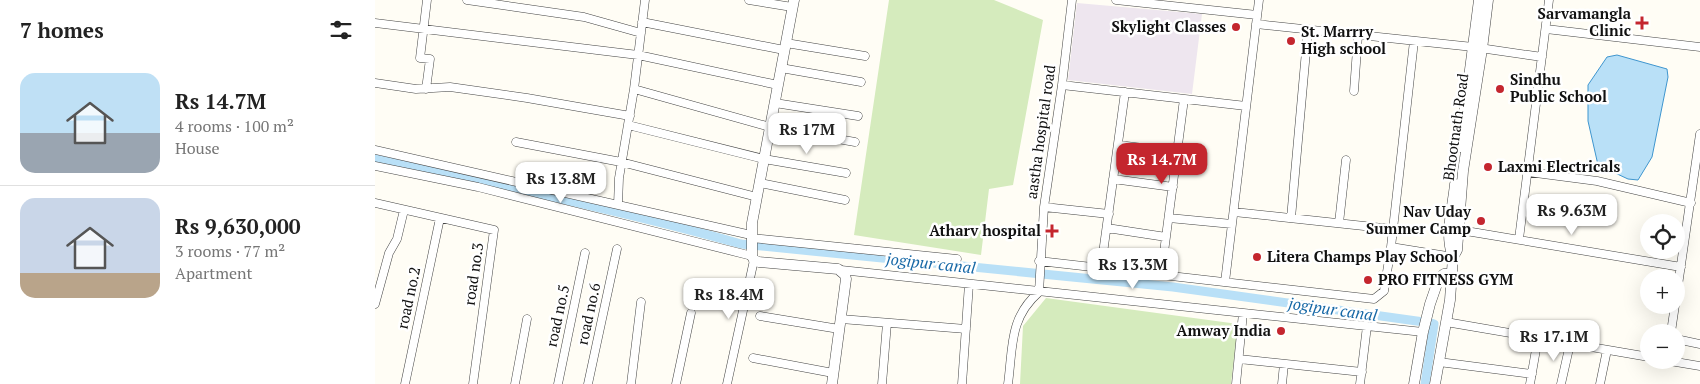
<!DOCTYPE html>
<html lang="en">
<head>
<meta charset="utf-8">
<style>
  :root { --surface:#fff; --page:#f6f6f6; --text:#222; --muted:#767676; --line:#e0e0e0; --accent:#c4262e }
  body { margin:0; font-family:"PT Serif",serif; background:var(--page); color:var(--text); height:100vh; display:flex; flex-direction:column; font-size:19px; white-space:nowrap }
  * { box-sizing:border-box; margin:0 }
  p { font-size:16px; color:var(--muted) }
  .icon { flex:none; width:28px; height:28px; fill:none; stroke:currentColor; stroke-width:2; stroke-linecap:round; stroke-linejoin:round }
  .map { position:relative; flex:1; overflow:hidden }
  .details { display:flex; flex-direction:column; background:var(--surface); width:375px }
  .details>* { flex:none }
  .controls { position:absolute; left:1265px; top:214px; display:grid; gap:10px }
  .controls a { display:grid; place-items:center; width:45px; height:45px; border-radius:50%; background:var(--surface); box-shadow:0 5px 20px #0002; font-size:25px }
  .price { position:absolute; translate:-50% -42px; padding:0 11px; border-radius:10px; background:#fff; color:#222; font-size:16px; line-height:32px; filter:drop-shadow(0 1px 2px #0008) }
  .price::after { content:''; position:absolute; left:50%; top:30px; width:15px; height:11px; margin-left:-8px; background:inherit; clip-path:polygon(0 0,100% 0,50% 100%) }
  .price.on { background:var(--accent); color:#fff }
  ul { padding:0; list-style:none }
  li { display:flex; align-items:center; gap:15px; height:125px; padding:0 20px }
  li+li { border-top:1px solid var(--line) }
  li span { display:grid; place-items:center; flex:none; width:140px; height:100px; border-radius:15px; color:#555 }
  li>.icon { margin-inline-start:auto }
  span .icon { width:60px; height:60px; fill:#fffc; stroke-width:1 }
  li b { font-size:21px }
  h2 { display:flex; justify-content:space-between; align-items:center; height:60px; padding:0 20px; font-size:21px }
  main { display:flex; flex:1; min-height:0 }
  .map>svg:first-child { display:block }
  .industrial { fill:#eee6ef }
  .green { fill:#d5ebbd }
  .water { fill:#b9e0f7; stroke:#3f96cf }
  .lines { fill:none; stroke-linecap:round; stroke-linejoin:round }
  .canal { stroke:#b9e0f7; stroke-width:9 }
  .minor-casing { stroke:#444; stroke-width:9 }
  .tertiary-casing { stroke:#444; stroke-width:11 }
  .minor { stroke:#fff; stroke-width:8 }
  .tertiary { stroke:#fff; stroke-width:10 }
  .poi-dot { fill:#c4262e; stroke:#fff; stroke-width:2 }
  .labels { text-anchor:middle; stroke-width:5; stroke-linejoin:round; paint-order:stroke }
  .poi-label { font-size:15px; font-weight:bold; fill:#111; stroke:#fff; text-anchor:end }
  .street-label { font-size:15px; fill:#111; stroke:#fff }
  .water-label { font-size:16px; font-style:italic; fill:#1768a6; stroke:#fff }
</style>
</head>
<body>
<main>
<section class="details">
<h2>7 homes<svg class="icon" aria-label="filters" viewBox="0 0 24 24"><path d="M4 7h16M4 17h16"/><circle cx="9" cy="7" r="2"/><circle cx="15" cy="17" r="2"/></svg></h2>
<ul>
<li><span style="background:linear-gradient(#bfe0f5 60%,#9aa5b1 0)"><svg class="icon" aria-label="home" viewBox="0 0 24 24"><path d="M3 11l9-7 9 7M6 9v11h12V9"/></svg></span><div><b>Rs 14.7M</b><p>4 rooms · 100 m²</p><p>House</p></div></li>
<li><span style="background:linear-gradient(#c9d6e8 75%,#b9a48a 0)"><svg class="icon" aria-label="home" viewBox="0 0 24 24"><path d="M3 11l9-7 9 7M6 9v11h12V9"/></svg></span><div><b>Rs 9,630,000</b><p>3 rooms · 77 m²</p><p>Apartment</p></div></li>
</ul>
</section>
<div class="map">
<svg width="1325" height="384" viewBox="0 0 1325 384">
  <rect width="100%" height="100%" fill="#fffdf5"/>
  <path class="industrial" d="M702 3 827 14 817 94 693 80Z"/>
  <path class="green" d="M514 0H619L668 20 638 185 614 189 606 255 479 235Z
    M671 298 863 324 856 384H645L648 326Z"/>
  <path class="water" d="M1242 55 1292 69 1293 77 1277 157 1263 180 1253 179 1223 165 1213 121V85L1232 57Z"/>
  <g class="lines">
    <path class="canal" d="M0 159C122 185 246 210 366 244L798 287 1056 323 1059 324 1050 384"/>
    <defs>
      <path id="minor" d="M92 0 209 17 266 33
        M374 0 417 7
        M741 0 882 15
        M267 22 409 50
        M0 23 263 55 403 85
        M881 24 1098 47 1167 57
        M1171 29 1325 47
        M411 43 490 56
        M406 68 486 82
        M0 83 41 89 75 87 152 98 255 116
        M687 85 871 106
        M51 89 55 59 45 58 52 0
        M259 89 395 127 480 142
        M979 91 983 35
        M400 103 483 116
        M253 125 389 159 471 173
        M141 142 246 162 382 197
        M743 145 802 152
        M0 150 376 235
        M0 166 103 187 377 256
        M1153 172 1222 181 1316 203
        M738 179 798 187
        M385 183 470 200
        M0 203 119 230 98 384
        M243 205 244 178 259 89 270 0
        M669 207 734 214
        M859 212 1017 229
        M794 218 857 224
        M916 218 933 29
        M964 223 971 160
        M732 228 791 237
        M1079 229 1306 267
        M376 238 582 259
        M1144 239 1174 0
        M1016 247 1078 257
        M664 261 999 299 1009 291 1016 247 1039 41
        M726 268 750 92
        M466 270 1048 332
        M786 275 809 99
        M850 282 884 0
        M1301 299 1325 134
        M0 304 14 253 22 239 29 210
        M385 316 464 329
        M466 319 591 329
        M1071 322 1274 357
        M1296 332 1300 305
        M1301 339 1325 344
        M378 358 458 373
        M864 359 987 372
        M1289 360 1325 366
        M1064 362 1157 374
        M30 384 65 218
        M140 384 152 319
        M183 384 210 253
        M213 384 242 249
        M256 384 266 302
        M301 384 316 313
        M352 384 379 260
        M507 384 512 323
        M587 384 594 284
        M633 384C638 347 634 318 664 292L669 207 687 85 697 0
        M861 384 868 313
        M907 384 909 364
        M985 384 992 326
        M1155 384 1163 338
        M1186 384 1195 344
        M1225 384 1232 350"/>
      <path id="tertiary" d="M419 0 377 223V256L379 260 384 262 463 269 470 275 471 279 457 384
        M1085 147 1104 0
        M1078 257C1069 235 1078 207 1080 184
        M1039 384 1048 332 1055 304 1064 278 1069 274 1077 273
        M1060 384 1075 300 1078 257 1082 250 1088 171 1107 49 1113 0"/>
    </defs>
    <use href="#minor" class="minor-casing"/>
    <use href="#tertiary" class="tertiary-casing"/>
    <use href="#minor" class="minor"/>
    <use href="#tertiary" class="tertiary"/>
  </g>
  <g class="poi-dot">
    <path d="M1264.5 15.5h5v5h5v5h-5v5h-5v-5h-5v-5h5z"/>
    <circle cx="861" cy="27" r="5"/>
    <circle cx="916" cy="41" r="5"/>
    <circle cx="1125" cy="89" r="5"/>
    <circle cx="1113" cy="167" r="5"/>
    <circle cx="1106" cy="221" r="5"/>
    <path d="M674.5 223.5h5v5h5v5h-5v5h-5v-5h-5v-5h5z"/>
    <circle cx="882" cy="257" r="5"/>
    <circle cx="993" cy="280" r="5"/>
    <circle cx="906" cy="331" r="5"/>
  </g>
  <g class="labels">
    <g class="poi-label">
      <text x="1256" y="19">Sarvamangla<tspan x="1256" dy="17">Clinic</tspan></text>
      <text x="851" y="32">Skylight Classes</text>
      <text x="926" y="37" text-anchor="start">St. Marrry<tspan x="926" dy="17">High school</tspan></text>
      <text x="1135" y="85" text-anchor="start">Sindhu<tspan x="1135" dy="17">Public School</tspan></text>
      <text x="1123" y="172" text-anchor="start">Laxmi Electricals</text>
      <text x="1096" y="217">Nav Uday<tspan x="1096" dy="17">Summer Camp</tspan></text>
      <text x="666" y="236">Atharv hospital</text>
      <text x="892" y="262" text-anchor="start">Litera Champs Play School</text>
      <text x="1003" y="285" text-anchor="start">PRO FITNESS GYM</text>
      <text x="896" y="336">Amway India</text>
    </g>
    <g class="street-label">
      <text transform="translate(1081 127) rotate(-82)" y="5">Bhootnath Road</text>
      <text transform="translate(666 132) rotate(-82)" y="5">aastha hospital road</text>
      <text transform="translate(99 274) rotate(-82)" y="5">road no.3</text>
      <text transform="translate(34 298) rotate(-78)" y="5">road no.2</text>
      <text transform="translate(214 314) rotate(-78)" y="5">road no.6</text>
      <text transform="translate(183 316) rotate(-78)" y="5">road no.5</text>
    </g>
    <g class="water-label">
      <text transform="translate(556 263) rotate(6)" y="6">jogipur canal</text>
      <text transform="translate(958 309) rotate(8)" y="6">jogipur canal</text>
    </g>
  </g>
</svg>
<div class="controls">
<a><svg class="icon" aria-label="locate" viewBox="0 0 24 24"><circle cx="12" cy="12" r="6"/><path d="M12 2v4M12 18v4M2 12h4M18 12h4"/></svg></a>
<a>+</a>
<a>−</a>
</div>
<b class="price" style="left:432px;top:155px">Rs 17M</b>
<b class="price on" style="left:787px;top:185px">Rs 14.7M</b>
<b class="price" style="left:186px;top:204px">Rs 13.8M</b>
<b class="price" style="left:1197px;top:236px">Rs 9.63M</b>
<b class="price" style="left:758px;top:290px">Rs 13.3M</b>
<b class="price" style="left:354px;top:320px">Rs 18.4M</b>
<b class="price" style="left:1179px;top:362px">Rs 17.1M</b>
</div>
</main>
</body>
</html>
